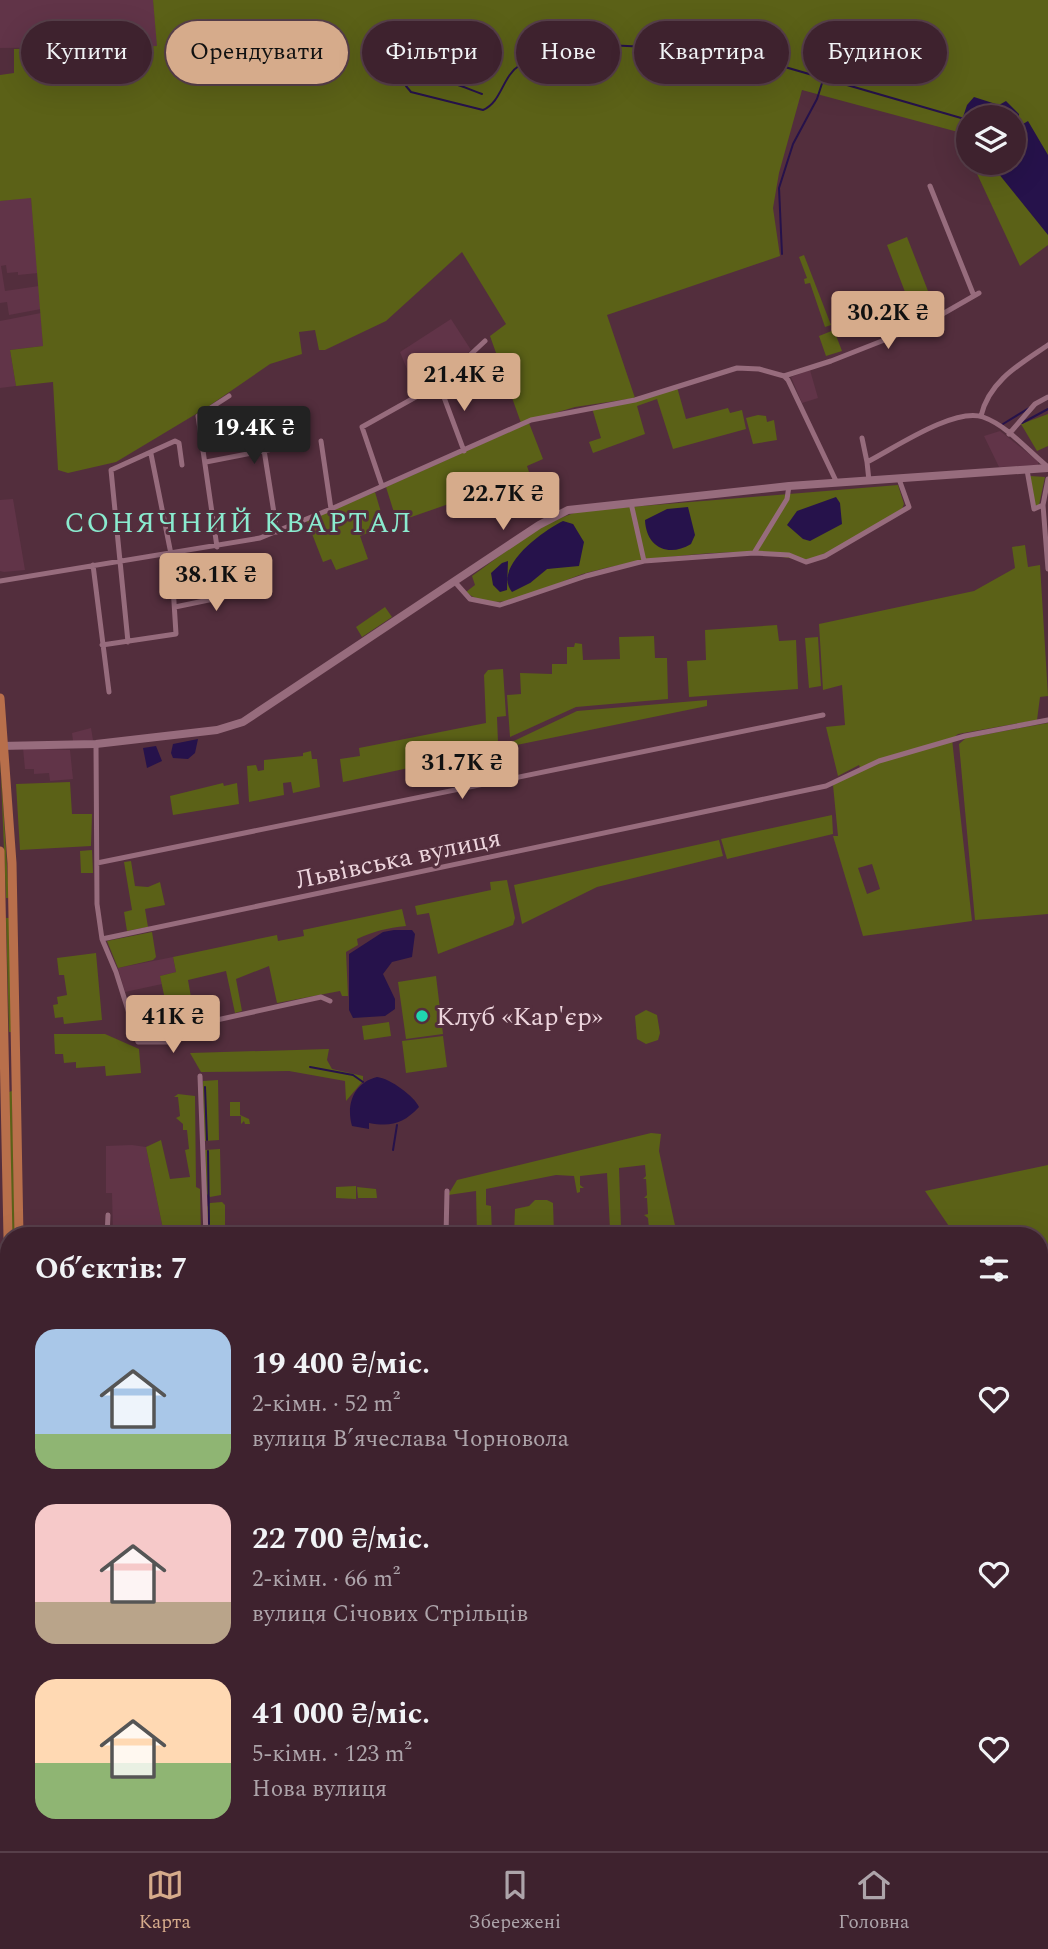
<!DOCTYPE html>
<html lang="uk">
<head>
<meta charset="utf-8">
<style>
  :root { --surface:#3e222e; --page:#452a36; --text:#f1f3f6; --muted:#ada4aa; --line:#573f4a; --accent:#d6ab8b }
  body { margin:0; font-family:Spectral,serif; background:var(--page); color:var(--text); height:100vh; display:flex; flex-direction:column; font-size:26px; white-space:nowrap }
  * { box-sizing:border-box; margin:0 }
  p { font-size:23px; color:var(--muted) }
  .icon { flex:none; width:38px; height:38px; fill:none; stroke:currentColor; stroke-width:2; stroke-linecap:round; stroke-linejoin:round }
  .map { position:relative; flex:1; overflow:hidden }
  .drawer { position:absolute; left:0px; top:1227px; width:1048px; height:625px; display:flex; flex-direction:column; background:var(--surface); border-radius:28px 28px 0 0; box-shadow:0 7px 28px #0002,0 0 0 2px var(--line) }
  .drawer>* { flex:none }
  .guide { position:absolute; left:21px; top:21px; width:1006px; height:63px; display:flex; gap:14px }
  .controls { position:absolute; left:956px; top:105px; display:grid; gap:14px }
  .controls a { display:grid; place-items:center; width:70px; height:70px; border-radius:50%; background:var(--surface); box-shadow:0 7px 28px #0002,0 0 0 2px var(--line); font-size:35px }
  .price { position:absolute; translate:-50% -60px; padding:0 16px; border-radius:7px; background:var(--accent); color:#111; font-size:23px; line-height:46px; filter:drop-shadow(0 2px 4px #0008) }
  .price::after { content:''; position:absolute; left:50%; top:42px; width:21px; height:16px; margin-left:-10px; background:inherit; clip-path:polygon(0 0,100% 0,50% 100%) }
  .price.on { background:#222; color:#fff }
  ul { padding:0; list-style:none }
  li { display:flex; align-items:center; gap:21px; height:175px; padding:0 35px }
  li span { display:grid; place-items:center; flex:none; width:196px; height:140px; border-radius:21px; color:#555 }
  li>.icon { margin-inline-start:auto }
  span .icon { width:84px; height:84px; fill:#fffc; stroke-width:1 }
  li b { font-size:30px }
  h2 { display:flex; justify-content:space-between; align-items:center; height:84px; padding:0 35px; font-size:30px }
  .pill { padding:0 24px; border-radius:32px; background:var(--surface); box-shadow:0 7px 28px #0002,0 0 0 2px var(--line); font-size:24px; line-height:63px }
  .pill.on { background:var(--accent); color:#111 }
  .tab-bar { display:flex; justify-content:space-around; align-items:center; height:98px; border-top:2px solid var(--line); background:var(--surface); font-size:19px; color:var(--muted) }
  .tab-bar a { display:grid; justify-items:center; gap:4px }
  .tab-bar .on { color:var(--accent) }
  .map>svg:first-child { display:block }
  .built { fill:#613448 }
  .green { fill:#5b6117; fill-rule:evenodd }
  .water { fill:#26124b }
  .lines { fill:none; stroke-linecap:round; stroke-linejoin:round }
  .stream { stroke:#26124b; stroke-width:2 }
  .street { stroke:#976c7d; stroke-width:5 }
  .secondary { stroke:#976c7d; stroke-width:8 }
  .primary { stroke:#b86f4b; stroke-width:9 }
  .poi-dot { fill:#20d5b0; stroke:#532e3d; stroke-width:2.5 }
  .labels { text-anchor:middle; stroke-width:6; stroke-linejoin:round; paint-order:stroke }
  .street-label { font-size:26px; fill:#edd5dd; stroke:#532e3d }
  .poi-label { font-size:26px; fill:#edd5dd; stroke:#532e3d; text-anchor:start }
  .neighbourhood-label { font-size:28px; letter-spacing:2px; fill:#8aebcf; stroke:#532e3d }
</style>
</head>
<body>
<div class="map">
<svg width="1048" height="1851" viewBox="0 0 1048 1851">
  <rect width="100%" height="100%" fill="#532e3d"/>
  <path class="built" d="M0 0H153L158 46 0 48Z
    M31 197 38 273 18 275V272L7 273 6 265 1 266 5 291 39 286 41 309 9 315 7 302 0 303V201Z
    M41 313 43 346 10 350 16 386 0 388V321Z
    M451 319 471 350 438 380 416 391 400 352Z
    M810 370 818 398 802 403 791 377Z
    M1000 431 1038 461V465L999 467 984 436Z
    M13 499 25 570 4 572 0 571V500Z
    M91 728 93 740 73 741 72 733Z
    M23 748 70 750 73 779 50 781 49 773 34 774V769H25Z
    M173 957 176 972 160 976 162 984 125 992 118 968Z
    M132 1145 146 1147 163 1229H167L168 1235H113L112 1193H106V1146Z
    M1048 1532V1696H1040V1533Z
    M221 1843H303V1851H221Z
    M345 1843H571V1851H345Z
    M749 1843 754 1851H594V1843Z"/>
  <path class="green" d="M153 0H1048V245L1020 266 972 163H1013V117H968V153L958 132 802 90 779 173 773 208 780 256 607 315 635 398 575 407 521 423 490 336 506 324 462 252 386 321 325 350H319L315 330 299 332 302 354 270 364 206 408 116 462 68 473 58 470 53 382 16 386 10 350 43 346 31 198 0 201V75L14 73V49L157 46Z
    M907 237 935 309 915 318 887 245Z
    M804 255 831 325 825 327 810 283 805 284 804 279 807 278 799 257Z
    M834 330 842 351 826 356 819 336Z
    M677 387 686 419 728 408 730 413 742 410 746 429 673 449 657 399 637 406 645 434 593 453 589 442 601 438 592 408Z
    M1048 414V446L1037 451 1021 424Z
    M758 415 766 416 767 422 774 420 777 440 753 444 746 418Z
    M529 423 543 459 527 466 530 475 478 493 472 475 457 481 463 499 397 522 386 487Z
    M1030 476 1045 477 1039 505H1035Z
    M898 485 904 504 902 509C878 522 832 555 808 559 789 561 769 552 750 552 696 552 638 559 586 573 552 583 498 619 466 592L475 585 472 576C506 552 540 522 581 511ZM573 524 583 542 566 565 547 569 530 583 510 571 515 564Z
    M375 492 383 519 372 524 373 531 360 536 368 559 336 570 331 559 323 562 307 521Z
    M1025 545 1028 567 1040 565 1048 696 1040 697 1037 720 958 734 952 739 972 921 863 936 833 836H838L833 785 861 770 859 765 838 776 826 727 845 725 842 685 823 690 819 624 974 591 1015 568 1012 547ZM872 864 880 889 867 894 858 868Z
    M385 607 392 617 362 637 356 627Z
    M777 625 779 641 796 640 798 689 689 697 687 661 706 660 705 630Z
    M654 636 655 658H667L668 699 576 707 510 737 507 695 521 694 520 673 552 674V664H567V647H574L575 643 582 644 583 660 620 659 619 637Z
    M818 637 821 686 809 688 805 638Z
    M503 669 506 716 497 717 498 743 493 750 343 782 340 759 360 756 359 748 486 723 484 675 488 670Z
    M707 700V706L497 749 577 711Z
    M1048 723V914L975 920 959 744 966 738Z
    M311 751 312 759H317L320 787 293 793 291 782 283 783 284 795 249 802 247 766 256 765 258 771 264 770V760L303 756V753Z
    M0 755 9 898H6Z
    M70 782 72 814H92L91 846 20 850 16 784Z
    M223 783 224 786 237 783 239 804 173 815 170 796Z
    M832 815 833 834 727 859 721 839Z
    M719 840 723 856 597 887 522 924 514 885Z
    M92 850 93 873H81L80 851Z
    M131 861 135 886 148 887 160 882 165 905 145 909 148 927 127 931 124 912 132 910 124 862Z
    M507 880 515 918 513 925 438 954 429 913 417 915 415 906 491 890 490 882Z
    M402 909 406 926C387 928 374 931 357 939L358 945 346 952 348 996H342L340 991 277 1003 269 966 236 979 242 1011 235 1013 226 971 188 980 195 1020 185 1027 181 1006 167 1009 160 976 176 972 173 957 277 935 278 941 304 936 303 930Z
    M6 918H9L12 1032H9Z
    M152 932 156 957 153 960 118 968 107 941Z
    M96 953 102 1020 64 1024 63 1017 55 1018 53 1005 58 1004 57 997 67 995 64 975H59L57 958Z
    M436 976 443 1034 406 1039 398 982Z
    M646 1010 657 1015 660 1033 658 1040 646 1044 637 1039 635 1016Z
    M389 1022 391 1036 364 1040 362 1026Z
    M54 1034H105L139 1049 141 1073 106 1076 105 1066 76 1068V1062L64 1063 63 1054H55Z
    M443 1036 447 1067 406 1073 402 1041Z
    M329 1049 327 1060 332 1069 363 1076V1081L346 1101 345 1081 289 1071 201 1072 190 1053Z
    M218 1080 219 1140 204 1141 203 1081Z
    M12 1091 15 1236 12 1235 9 1092Z
    M178 1094 195 1096 196 1187 200 1189 201 1235H168L167 1229H163L146 1147 161 1140 170 1179 190 1177 185 1150 189 1149 187 1130H183V1124L176 1118 180 1116 178 1097H174Z
    M230 1102H240V1115L249 1119 250 1124H245L244 1121 241 1124V1116H230Z
    M651 1133 661 1134 659 1151 676 1230 643 1235 649 1229 648 1218 644 1215 648 1214 647 1198H644L647 1195 646 1179H643L646 1176 645 1165 619 1168 621 1228 617 1233 610 1229 607 1173 580 1176V1185L584 1188H580V1192L577 1193 574 1176 556 1175 486 1189V1205L491 1206 492 1235H477L476 1191 448 1195 457 1180Z
    M220 1149 221 1195 210 1197 206 1193 205 1150Z
    M1048 1165V1532L1040 1533V1236L955 1235 925 1191Z
    M356 1186V1199L336 1198V1187Z
    M357 1187 376 1189 377 1198H358Z
    M535 1200H547L553 1203 554 1235H514L515 1209 529 1206Z
    M222 1202 225 1205V1235H208L206 1208 210 1203Z
    M1040 1759H1048V1829L1042 1826V1798L1046 1795H1042Z
    M1040 1827 1048 1831V1851H989L990 1843H1040Z"/>
  <path class="water" d="M974 97 999 105 1006 101 1019 114 1018 127 1028 121 1048 155V235L990 163H1013V117H968V123L962 120 967 105Z
    M836 497 840 503 842 524 810 541 803 539 787 525 797 511Z
    M688 507 695 535 691 544C668 558 646 547 645 520L667 509Z
    M563 521 573 524 584 542 579 566 547 569 530 583 512 592C492 567 544 530 563 521Z
    M508 561 507 590 500 592 493 585 491 573 502 563Z
    M198 739 195 753 188 759 173 758 171 753 173 744Z
    M156 746 162 761 147 768 143 748Z
    M394 930H412L415 934 412 957 392 962 383 974 395 999V1009L385 1016 353 1018 349 1010V954L383 932Z
    M377 1077C390 1078 415 1097 419 1107 403 1124 391 1127 369 1123V1129L352 1126C346 1105 353 1083 377 1077Z"/>
  <g class="lines">
    <path class="stream" d="M671 48 733 52 968 120
      M482 94C463 87 423 68 406 86L411 92 483 110C502 102 502 76 520 65 563 38 617 46 665 48
      M782 254 779 188 793 144 817 99 823 80
      M1022 423 1048 409
      M1003 424 1029 408
      M310 1067 353 1075 363 1082
      M205 1087 207 1140
      M393 1150 397 1125
      M208 1151 209 1224
      M210 1234V1236"/>
    <path class="street" d="M930 186 974 296
      M784 376 831 361 925 324 979 293
      M439 384 464 451
      M981 416C989 381 1020 364 1048 345
      M1009 434 1035 404 1048 397
      M862 438 867 462
      M321 441 331 509
      M264 450 277 532
      M206 462 298 444
      M1027 470 1034 509 1043 505 1048 479
      M869 481 867 462C893 449 954 407 983 417 1008 426 1028 451 1048 467
      M382 486 362 427 439 384 485 341
      M631 503 644 561
      M1043 505 1048 569
      M217 547 198 416 229 396
      M754 553 787 499 789 486
      M93 565 109 692
      M0 581 260 538 331 509 531 420 635 400 737 368 759 369 784 376 788 380 837 483
      M454 581 470 599 500 605 586 576 644 561 754 553 789 555 806 562 825 556 909 507 899 479
      M175 607 252 591
      M128 642 111 470 175 441 179 443 182 465
      M102 645 176 634 171 554 151 454
      M96 744 97 904 102 939 116 972 138 1042H175L179 1034 194 1025 321 997 330 1001
      M97 863 823 715
      M102 939 826 786 879 761 965 736 1048 720
      M200 1076 206 1236
      M107 1236 108 1215
      M446 1236 447 1191
      M0 1523H9
      M1040 1703H1048
      M343 1843V1851
      M211 1851V1843"/>
    <path class="secondary" d="M0 746 96 744 217 730 243 722 539 525 568 510 789 486 1048 468
      M583 1843V1851
      M972 1843V1851
      M984 1843V1851"/>
    <path class="primary" d="M0 698 12 863 19 1236
      M0 851 9 1286
      M18 1843V1851
      M28 1843 29 1851"/>
  </g>
  <circle class="poi-dot" cx="422" cy="1016" r="7"/>
  <g class="labels">
    <g class="street-label">
      <text transform="translate(398 858) rotate(-12)" y="9">Львівська вулиця</text>
    </g>
    <g class="poi-label">
      <text x="436" y="1025">Клуб «Кар'єр»</text>
    </g>
    <g class="neighbourhood-label">
      <text x="239" y="532">СОНЯЧНИЙ КВАРТАЛ</text>
    </g>
  </g>
</svg>
<div class="controls">
<a><svg class="icon" aria-label="layers" viewBox="0 0 24 24"><path d="M12 4l9 5-9 5-9-5zM3 14l9 5 9-5"/></svg></a>
</div>
<b class="price" style="left:888px;top:351px">30.2K ₴</b>
<b class="price" style="left:464px;top:413px">21.4K ₴</b>
<b class="price on" style="left:254px;top:466px">19.4K ₴</b>
<b class="price" style="left:503px;top:532px">22.7K ₴</b>
<b class="price" style="left:216px;top:613px">38.1K ₴</b>
<b class="price" style="left:462px;top:801px">31.7K ₴</b>
<b class="price" style="left:173px;top:1055px">41K ₴</b>
<div class="guide">
<a class="pill">Купити</a>
<a class="pill on">Орендувати</a>
<a class="pill">Фільтри</a>
<a class="pill">Нове</a>
<a class="pill">Квартира</a>
<a class="pill">Будинок</a>
</div>
<section class="drawer">
<h2>Об’єктів: 7<svg class="icon" aria-label="filters" viewBox="0 0 24 24"><path d="M4 7h16M4 17h16"/><circle cx="9" cy="7" r="2"/><circle cx="15" cy="17" r="2"/></svg></h2>
<ul>
<li><span style="background:linear-gradient(#a9c7e8 75%,#8fb573 0)"><svg class="icon" aria-label="home" viewBox="0 0 24 24"><path d="M3 11l9-7 9 7M6 9v11h12V9"/></svg></span><div><b>19 400 ₴/міс.</b><p>2-кімн. · 52 m²</p><p>вулиця Вʼячеслава Чорновола</p></div><svg class="icon" aria-label="heart" viewBox="0 0 24 24"><path d="M12 20l-8-8c-3-5 5-10 8-4 3-6 11-1 8 4z"/></svg></li>
<li><span style="background:linear-gradient(#f6c9c9 70%,#b9a48a 0)"><svg class="icon" aria-label="home" viewBox="0 0 24 24"><path d="M3 11l9-7 9 7M6 9v11h12V9"/></svg></span><div><b>22 700 ₴/міс.</b><p>2-кімн. · 66 m²</p><p>вулиця Січових Стрільців</p></div><svg class="icon" aria-label="heart" viewBox="0 0 24 24"><path d="M12 20l-8-8c-3-5 5-10 8-4 3-6 11-1 8 4z"/></svg></li>
<li><span style="background:linear-gradient(#ffd9b3 60%,#8fb573 0)"><svg class="icon" aria-label="home" viewBox="0 0 24 24"><path d="M3 11l9-7 9 7M6 9v11h12V9"/></svg></span><div><b>41 000 ₴/міс.</b><p>5-кімн. · 123 m²</p><p>Нова вулиця</p></div><svg class="icon" aria-label="heart" viewBox="0 0 24 24"><path d="M12 20l-8-8c-3-5 5-10 8-4 3-6 11-1 8 4z"/></svg></li>
</ul>
</section>
</div>
<nav class="tab-bar">
<a class="on"><svg class="icon" aria-label="map" viewBox="0 0 24 24"><path d="M3 6l6-2 6 2 6-2v14l-6 2-6-2-6 2zM9 4v14M15 6v14"/></svg>Карта</a>
<a><svg class="icon" aria-label="saved" viewBox="0 0 24 24"><path d="M7 4h10v16l-5-4-5 4z"/></svg>Збережені</a>
<a><svg class="icon" aria-label="home" viewBox="0 0 24 24"><path d="M3 11l9-7 9 7M6 9v11h12V9"/></svg>Головна</a>
</nav>
</body>
</html>
